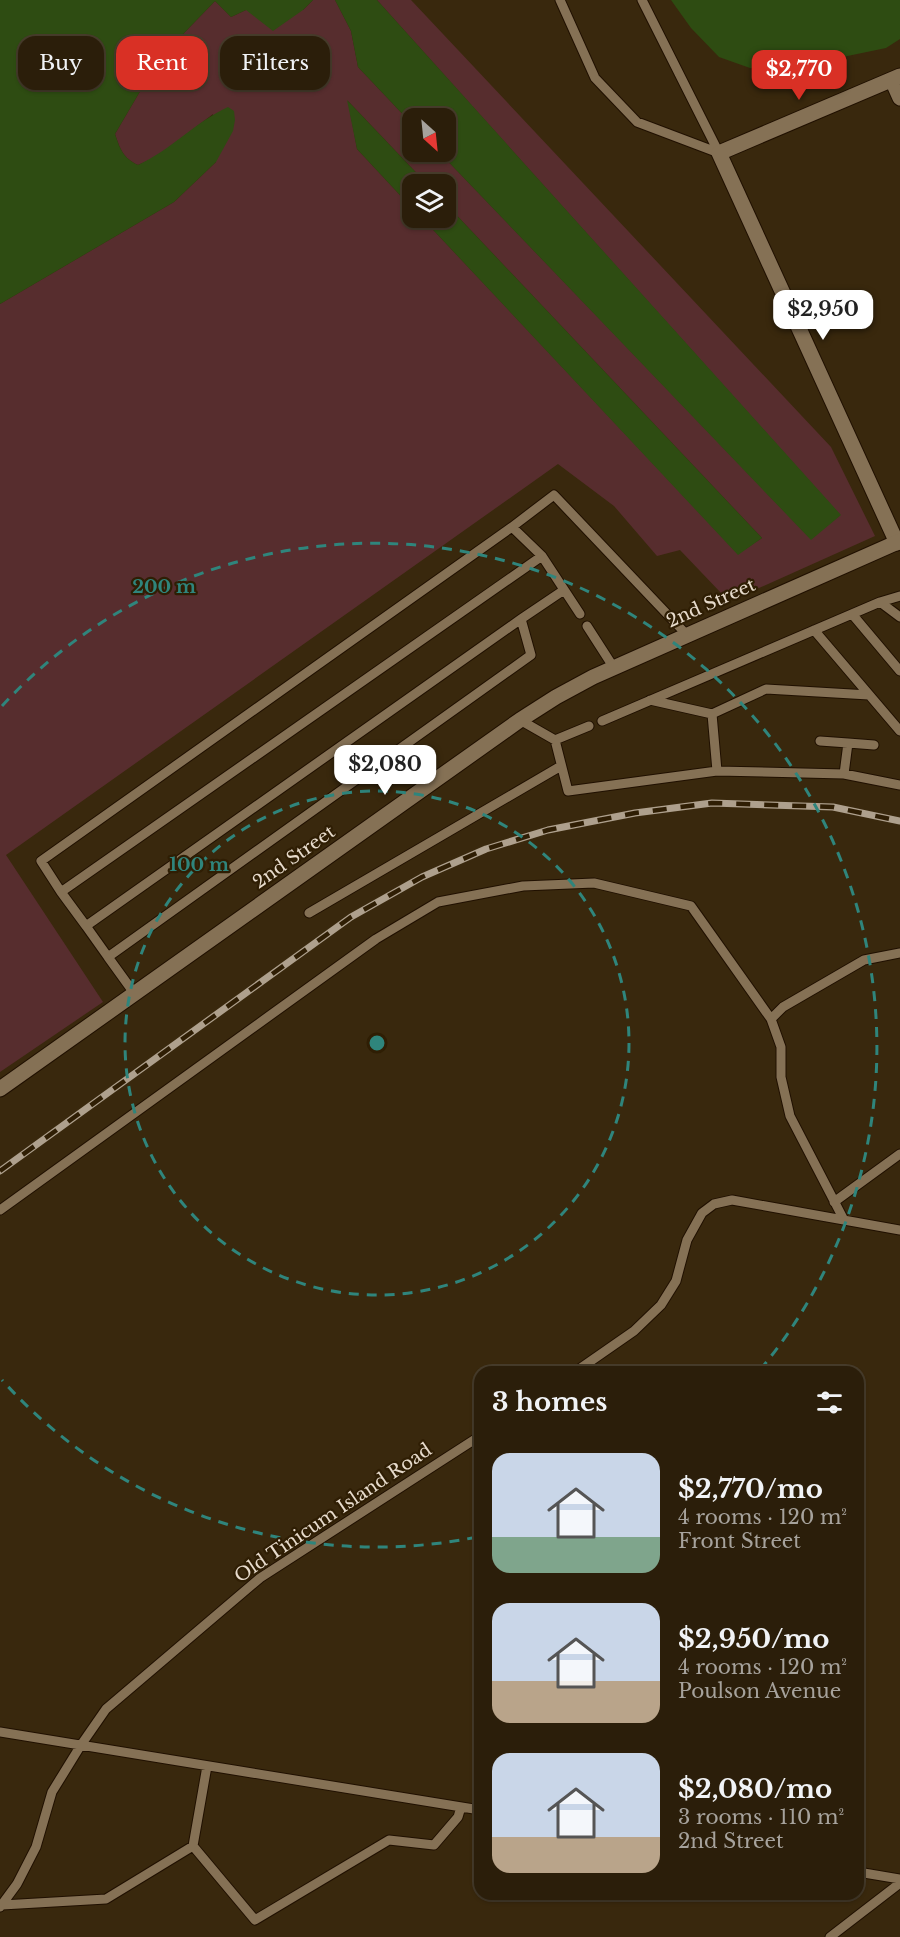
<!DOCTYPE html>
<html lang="en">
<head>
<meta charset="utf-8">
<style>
  :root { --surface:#2b1e0a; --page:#332713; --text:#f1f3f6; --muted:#a6a29c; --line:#473c2b; --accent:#d93025 }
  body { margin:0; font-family:"Libre Baskerville",serif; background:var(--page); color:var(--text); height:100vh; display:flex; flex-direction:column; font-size:22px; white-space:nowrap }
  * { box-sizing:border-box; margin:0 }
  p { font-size:20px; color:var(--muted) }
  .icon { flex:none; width:33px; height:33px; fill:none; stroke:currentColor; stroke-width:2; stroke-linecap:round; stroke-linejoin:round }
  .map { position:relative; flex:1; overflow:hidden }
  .drawer { position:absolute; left:474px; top:1366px; width:390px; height:534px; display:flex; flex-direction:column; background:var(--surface); border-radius:18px; box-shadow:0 2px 4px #0004,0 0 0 2px var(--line) }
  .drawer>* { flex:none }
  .hud { position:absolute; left:18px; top:36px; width:366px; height:54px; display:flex; gap:12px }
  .needle { width:39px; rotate:153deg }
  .buttons { position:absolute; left:402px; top:108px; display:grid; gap:12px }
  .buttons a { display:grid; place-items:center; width:54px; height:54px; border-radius:12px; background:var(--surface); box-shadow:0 2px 4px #0004,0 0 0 2px var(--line); font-size:30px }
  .price { position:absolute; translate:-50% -51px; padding:0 14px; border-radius:12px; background:#fff; color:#222; font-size:20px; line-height:39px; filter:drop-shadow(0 2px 3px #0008) }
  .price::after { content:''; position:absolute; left:50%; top:36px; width:18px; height:14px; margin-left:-9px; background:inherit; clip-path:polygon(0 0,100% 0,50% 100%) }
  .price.active { background:var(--accent); color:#fff }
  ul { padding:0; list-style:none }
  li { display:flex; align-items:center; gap:18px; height:150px; padding:0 18px }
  li span { display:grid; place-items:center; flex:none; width:168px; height:120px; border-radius:18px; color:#555 }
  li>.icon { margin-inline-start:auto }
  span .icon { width:72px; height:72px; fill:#fffc; stroke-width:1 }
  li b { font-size:26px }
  h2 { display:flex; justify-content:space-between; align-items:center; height:72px; padding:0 18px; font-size:26px }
  .pill { padding:0 21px; border-radius:18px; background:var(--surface); box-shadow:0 2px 4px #0004,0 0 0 2px var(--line); font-size:21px; line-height:54px }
  .pill.active { background:var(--accent); color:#fff }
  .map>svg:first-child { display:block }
  .green { fill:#572d2e; fill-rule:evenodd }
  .water { fill:#2e4c12 }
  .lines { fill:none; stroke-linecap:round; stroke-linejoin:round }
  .service-casing { stroke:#201000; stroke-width:11 }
  .minor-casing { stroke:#201000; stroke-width:17 }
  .tertiary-casing { stroke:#201000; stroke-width:17 }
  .service { stroke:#857155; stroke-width:9 }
  .minor { stroke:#857155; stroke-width:15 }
  .tertiary { stroke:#857155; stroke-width:15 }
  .rail-casing { stroke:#aea08d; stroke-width:7 }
  .rail { stroke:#2f1e04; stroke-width:4.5; stroke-dasharray:14; stroke-linecap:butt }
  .ring { fill:none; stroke:#2f857c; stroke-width:3; stroke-dasharray:10 8 }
  .labels { text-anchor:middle; stroke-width:4.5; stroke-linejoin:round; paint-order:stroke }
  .street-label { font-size:18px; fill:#e7dbcc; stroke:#2f1e04 }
  .centre { fill:#2f857c; stroke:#2f1e04; stroke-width:3 }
  .ring-label { font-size:18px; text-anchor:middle; font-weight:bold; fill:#2f857c; stroke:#2f1e04; stroke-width:4.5; stroke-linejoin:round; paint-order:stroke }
</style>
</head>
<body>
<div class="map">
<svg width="900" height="1937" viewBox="0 0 900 1937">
  <rect width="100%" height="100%" fill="#39280d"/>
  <path class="green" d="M313 0H335L351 31 358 67 412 124V152H439L811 539 840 515 377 0H411L831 447 875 536 739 597 722 594 680 550 657 556 614 506 558 464 6 855 103 1002 0 1072V304L174 202 216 162 213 114 158 156 138 165C123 158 120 149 115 134L159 59 215 1 231 17 246 10H303ZM348 101 427 184H446V204L762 538 738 554 422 218H412V208L357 149Z"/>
  <path class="water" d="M0 0H313L303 10 273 31 246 10 231 17 215 1 159 59 115 134C120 149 123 158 138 165 171 150 195 122 228 107L234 111 235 120 233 131 216 162 174 202 0 304Z
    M335 0H377L841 515 811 540 439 152H446V118H412V124L358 67 351 31Z
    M671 0H900V39L886 48 833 59 787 67 750 68 719 57 691 28Z
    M347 100 427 184H412V208L357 149Z
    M446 204 762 538 738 555 422 218H446Z"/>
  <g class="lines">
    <defs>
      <path id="service" d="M560 0 595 78 637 122 719 153
        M642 0 719 153
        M512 527 554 495 687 635
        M542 556 61 892 41 861 512 527 542 556 580 614
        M880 602 900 617
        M852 614 900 671
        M521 619 531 655 108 957 86 926 521 619 564 590
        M587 626 614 668
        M814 630 900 731
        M650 700 712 714 766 689 869 695
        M712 714 717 771
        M520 720 555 740 589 726
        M602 721 880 602 900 596
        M555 740 568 791 717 771 844 774 900 785
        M820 741 848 743 844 774
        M848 743 874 745
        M61 892 86 926
        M309 913 561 766
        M108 957 134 993
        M771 1019 783 1007 864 960 900 953
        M834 1202 900 1154
        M0 1210 376 939 438 902 523 886 594 883 691 906 771 1019 781 1047V1077L790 1116 844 1220
        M575 1372 634 1331 661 1305 676 1281 687 1240 702 1213 714 1204 732 1200 900 1230
        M0 1732 480 1810
        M193 1846 207 1766
        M858 1872 900 1879
        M2 1905 106 1899 193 1846 255 1920 389 1840 434 1845 458 1817 461 1807
        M0 1907 17 1884 36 1847 52 1792 81 1745 106 1709 260 1578 480 1436
        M830 1937 900 1883"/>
      <path id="minor" d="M892 80 900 98
        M897 543 719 153 900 76"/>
      <path id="tertiary" d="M0 1089 520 720 556 697 593 677 900 541"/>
    </defs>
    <use href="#service" class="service-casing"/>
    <use href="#minor" class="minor-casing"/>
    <use href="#tertiary" class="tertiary-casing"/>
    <use href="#service" class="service"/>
    <use href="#minor" class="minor"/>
    <use href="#tertiary" class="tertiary"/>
    <defs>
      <path id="rail" d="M0 1171 351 917 422 877 486 849 548 830 635 813 712 803 833 807 900 821"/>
    </defs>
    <use href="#rail" class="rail-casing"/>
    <use href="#rail" class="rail"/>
  </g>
  <g class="ring">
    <circle cx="377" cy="1043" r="252"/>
    <path d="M477 1537A504 504 0 0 1 2 1380M2 706A504 504 0 0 1 760 1370"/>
  </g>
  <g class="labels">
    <g class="street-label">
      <text transform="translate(711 603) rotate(-24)" y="6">2nd Street</text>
      <text transform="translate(294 857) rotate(-35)" y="6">2nd Street</text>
      <text transform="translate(333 1513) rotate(-34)" y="6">Old Tinicum Island Road</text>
    </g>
  </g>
  <circle cx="377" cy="1043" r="9" class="centre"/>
  <g class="ring-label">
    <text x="164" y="593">200 m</text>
    <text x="199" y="871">100 m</text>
  </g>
</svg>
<div class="buttons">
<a><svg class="needle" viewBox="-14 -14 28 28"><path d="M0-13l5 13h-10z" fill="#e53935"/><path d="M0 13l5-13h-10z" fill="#a6a29c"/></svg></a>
<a><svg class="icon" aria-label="layers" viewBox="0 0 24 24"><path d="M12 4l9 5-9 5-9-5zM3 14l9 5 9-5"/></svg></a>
</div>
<b class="price active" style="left:799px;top:101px">$2,770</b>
<b class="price" style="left:823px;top:341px">$2,950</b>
<b class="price" style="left:385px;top:796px">$2,080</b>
<div class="hud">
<a class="pill">Buy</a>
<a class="pill active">Rent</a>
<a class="pill">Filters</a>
</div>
<section class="drawer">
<h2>3 homes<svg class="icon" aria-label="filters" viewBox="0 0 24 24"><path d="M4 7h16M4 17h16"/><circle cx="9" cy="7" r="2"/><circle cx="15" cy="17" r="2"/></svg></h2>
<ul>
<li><span style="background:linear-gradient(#c9d6e8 70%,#7fa58c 0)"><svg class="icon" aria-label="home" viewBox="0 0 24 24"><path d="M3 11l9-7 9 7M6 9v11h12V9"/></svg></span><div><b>$2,770/mo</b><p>4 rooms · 120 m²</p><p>Front Street</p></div></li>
<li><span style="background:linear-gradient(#c9d6e8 65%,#b9a48a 0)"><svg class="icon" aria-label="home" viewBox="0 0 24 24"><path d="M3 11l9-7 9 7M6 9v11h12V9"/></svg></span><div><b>$2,950/mo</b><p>4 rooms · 120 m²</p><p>Poulson Avenue</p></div></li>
<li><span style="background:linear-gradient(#c9d6e8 70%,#b9a48a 0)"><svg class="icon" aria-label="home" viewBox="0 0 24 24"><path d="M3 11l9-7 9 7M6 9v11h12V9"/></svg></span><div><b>$2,080/mo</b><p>3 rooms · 110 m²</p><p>2nd Street</p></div></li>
</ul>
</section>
</div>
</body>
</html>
